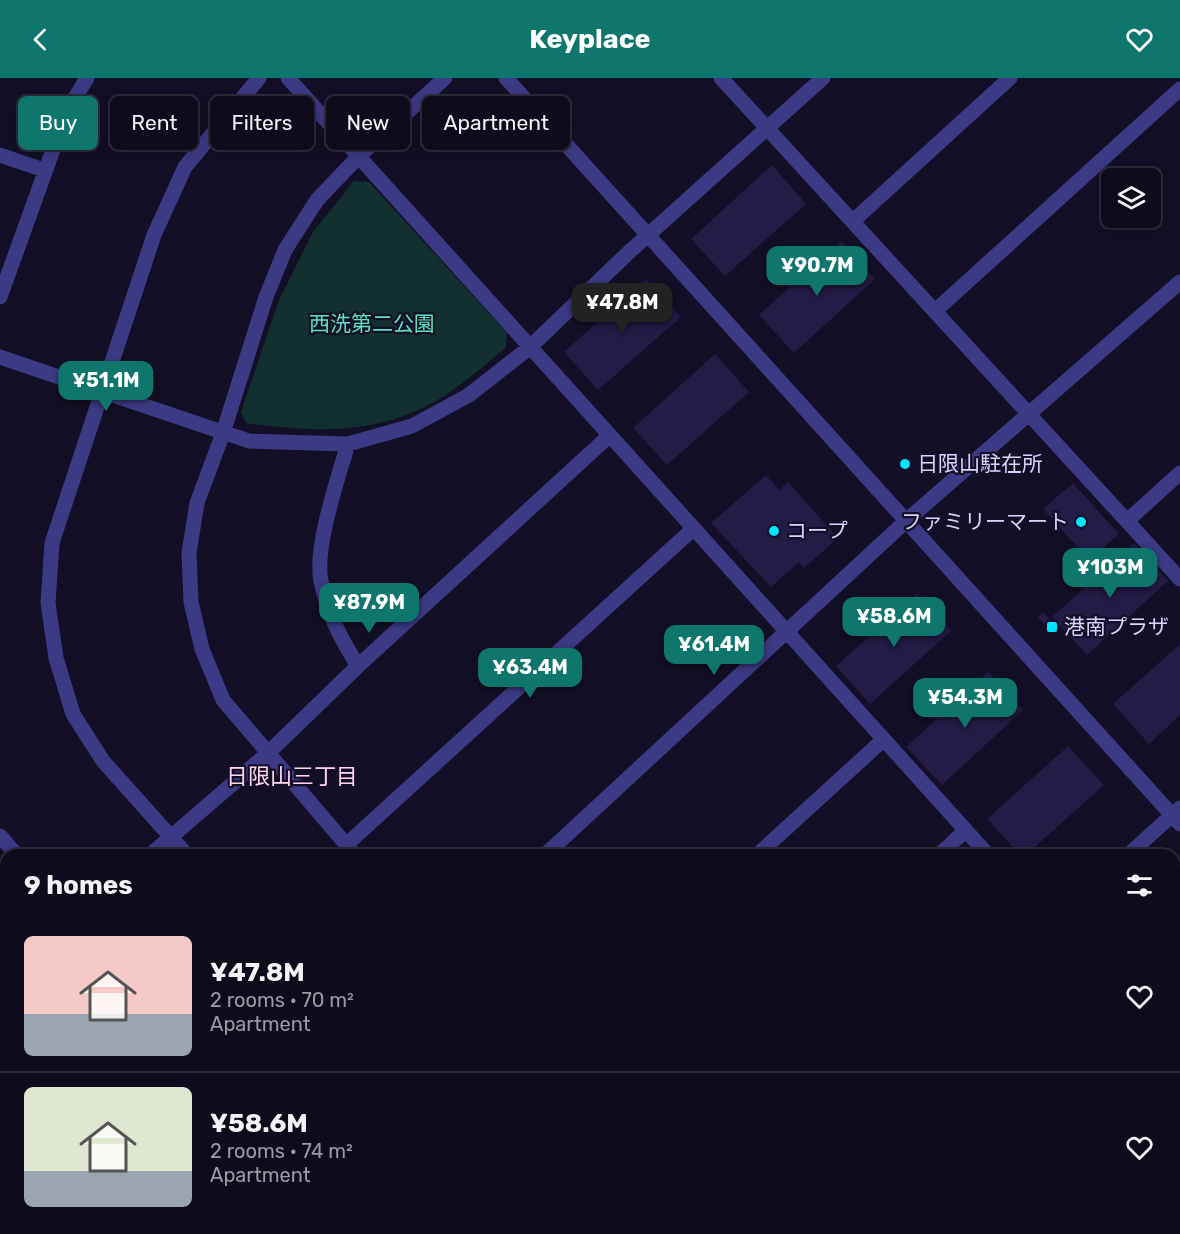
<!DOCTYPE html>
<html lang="en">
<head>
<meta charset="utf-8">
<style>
  :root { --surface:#0e0b1c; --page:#171425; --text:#f1f3f6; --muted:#9b9ba3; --line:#2e2b3b; --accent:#0f766e }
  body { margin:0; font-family:Rubik,"Noto Sans JP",sans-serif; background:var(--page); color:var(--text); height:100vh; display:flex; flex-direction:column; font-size:22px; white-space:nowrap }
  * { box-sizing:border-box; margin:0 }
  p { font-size:20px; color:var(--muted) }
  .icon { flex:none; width:33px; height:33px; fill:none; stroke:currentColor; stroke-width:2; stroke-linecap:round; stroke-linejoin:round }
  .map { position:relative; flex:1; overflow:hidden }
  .details { position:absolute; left:0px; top:771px; width:1180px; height:386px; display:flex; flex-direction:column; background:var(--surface); border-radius:18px 18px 0 0; box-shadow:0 3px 15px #0003,0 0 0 2px var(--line) }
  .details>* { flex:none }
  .banner { position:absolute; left:18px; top:18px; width:600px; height:54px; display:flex; gap:12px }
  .buttons { position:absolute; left:1101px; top:90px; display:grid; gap:12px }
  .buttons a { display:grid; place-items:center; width:60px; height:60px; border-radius:9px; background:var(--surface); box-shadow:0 3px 15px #0003,0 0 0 2px var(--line); font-size:30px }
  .price { position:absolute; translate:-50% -51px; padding:0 14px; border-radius:12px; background:var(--accent); color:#fff; font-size:20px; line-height:39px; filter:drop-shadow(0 2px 3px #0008) }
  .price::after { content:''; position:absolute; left:50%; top:36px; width:18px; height:14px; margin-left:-9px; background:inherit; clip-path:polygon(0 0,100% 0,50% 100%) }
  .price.current { background:#222; color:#fff }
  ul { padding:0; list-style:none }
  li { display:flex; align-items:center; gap:18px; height:150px; padding:0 24px }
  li+li { border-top:2px solid var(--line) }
  li span { display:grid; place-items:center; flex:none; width:168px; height:120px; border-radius:9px; color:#555 }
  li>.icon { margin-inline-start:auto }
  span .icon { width:72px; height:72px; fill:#fffc; stroke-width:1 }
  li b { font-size:26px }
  h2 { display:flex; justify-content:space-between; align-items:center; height:72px; padding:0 24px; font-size:26px }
  .pill { padding:0 21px; border-radius:9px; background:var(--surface); box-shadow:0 3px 15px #0003,0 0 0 2px var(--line); font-size:21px; line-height:54px }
  .pill.current { background:var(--accent); color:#fff }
  header { display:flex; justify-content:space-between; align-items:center; height:78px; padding:0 24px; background:var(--accent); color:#fff; font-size:27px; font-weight:700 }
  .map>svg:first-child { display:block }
  .green { fill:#12302f }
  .building { fill:#241b47 }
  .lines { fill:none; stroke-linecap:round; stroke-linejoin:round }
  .minor { stroke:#3d3a85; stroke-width:15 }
  .poi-dot { fill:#00e5ff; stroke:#130f26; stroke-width:2 }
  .labels { text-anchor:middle; stroke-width:4.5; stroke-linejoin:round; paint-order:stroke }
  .park-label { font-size:21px; fill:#5fe0c0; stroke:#130f26 }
  .poi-label { font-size:21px; fill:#d9d4ff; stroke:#130f26; text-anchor:start }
  .neighbourhood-label { font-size:22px; fill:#ffd6f0; stroke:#130f26 }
</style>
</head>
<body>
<header><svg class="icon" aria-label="back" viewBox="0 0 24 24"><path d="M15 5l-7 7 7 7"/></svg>Keyplace<svg class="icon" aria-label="heart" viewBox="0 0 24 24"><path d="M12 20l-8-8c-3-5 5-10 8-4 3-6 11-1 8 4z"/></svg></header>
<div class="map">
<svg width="1180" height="1156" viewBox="0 0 1180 1156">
  <rect width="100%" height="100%" fill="#130f26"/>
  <path class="green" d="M354 103 369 104 507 255 506 269C491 282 476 295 460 307 394 357 325 356 246 345L241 334 279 222 313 154Z"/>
  <path class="building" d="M772 87 806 126 725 198 691 161Z
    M841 163 875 201 794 275 759 237Z
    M646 201 681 239 598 312 564 274Z
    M715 276 749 314 667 387 633 350Z
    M766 397 779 412 788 404 838 460 804 490 799 484 771 509 711 445Z
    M1073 405 1119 456 1089 482 1043 431Z
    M1134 465 1168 503 1087 577 1052 539Z
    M917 515 951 553 870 626 836 588Z
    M1043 534 1057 550 1051 554 1038 539Z
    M1180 566V637L1149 666 1113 626Z
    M988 594 1023 632 942 707 906 669Z
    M1068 668 1104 707 1026 777H1020L987 741Z"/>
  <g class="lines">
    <path class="minor" d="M288 0 988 777
      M506 0 1180 746
      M721 0 1180 501
      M0 77 44 92
      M853 143 1010 0
      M0 219 67 33 87 0
      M935 233 1180 11
      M0 279 249 363 348 366 412 348 469 317 529 270 628 175 823 0
      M348 366C338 400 314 470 321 503 327 535 341 561 358 588
      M1127 443 1180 395
      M0 758 17 777
      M346 767 693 451
      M150 777 267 676 358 588 609 358
      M187 777 103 683 73 636 56 580 48 525 52 465 154 157 185 89 259 0
      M355 777 223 622 202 571 191 524 189 475 197 425 223 355 266 219 285 172 317 122 360 77 445 0
      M545 777 906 443 1180 204
      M757 777 883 662
      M939 777 965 753
      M1128 777 1180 730
      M0 915 6 909
      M0 944 6 951
      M1174 979 1180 985
      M1174 1075 1180 1071
      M0 1130 6 1137
      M19 1150 24 1156
      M185 1150 190 1156
      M356 1150 361 1156
      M525 1150 530 1156
      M695 1150 700 1156
      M1156 1150 1160 1156
      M127 1156 133 1150
      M711 1156 717 1150
      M896 1156 902 1150
      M1084 1156 1090 1150"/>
  </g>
  <g class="poi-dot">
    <circle cx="905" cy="386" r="6"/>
    <circle cx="1081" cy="444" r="6"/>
    <circle cx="774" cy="453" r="6"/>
    <rect x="1046" y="543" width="12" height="12" rx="3"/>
  </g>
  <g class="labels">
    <g class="park-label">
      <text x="372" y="253">西洗第二公園</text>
    </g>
    <g class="poi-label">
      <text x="917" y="393">日限山駐在所</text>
      <text x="1069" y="451" text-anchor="end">ファミリーマート</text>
      <text x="786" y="460">コープ</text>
      <text x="1064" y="556">港南プラザ</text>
    </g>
    <g class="neighbourhood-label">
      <text x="292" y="706">日限山三丁目</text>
    </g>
  </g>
</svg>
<div class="buttons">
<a><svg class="icon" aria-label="layers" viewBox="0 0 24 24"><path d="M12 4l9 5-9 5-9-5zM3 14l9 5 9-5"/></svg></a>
</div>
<b class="price" style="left:817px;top:219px">¥90.7M</b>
<b class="price current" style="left:622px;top:256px">¥47.8M</b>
<b class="price" style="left:106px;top:334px">¥51.1M</b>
<b class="price" style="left:1110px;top:521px">¥103M</b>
<b class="price" style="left:369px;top:556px">¥87.9M</b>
<b class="price" style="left:894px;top:570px">¥58.6M</b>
<b class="price" style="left:714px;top:598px">¥61.4M</b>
<b class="price" style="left:530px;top:621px">¥63.4M</b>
<b class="price" style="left:965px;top:651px">¥54.3M</b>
<div class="banner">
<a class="pill current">Buy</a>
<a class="pill">Rent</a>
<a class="pill">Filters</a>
<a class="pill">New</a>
<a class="pill">Apartment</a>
</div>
<section class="details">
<h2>9 homes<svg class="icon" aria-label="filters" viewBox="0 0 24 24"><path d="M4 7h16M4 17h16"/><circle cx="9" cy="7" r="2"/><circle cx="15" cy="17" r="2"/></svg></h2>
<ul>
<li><span style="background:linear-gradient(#f6c9c9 65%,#9aa5b1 0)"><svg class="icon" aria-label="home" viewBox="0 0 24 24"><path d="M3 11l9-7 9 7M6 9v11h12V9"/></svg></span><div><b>¥47.8M</b><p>2 rooms · 70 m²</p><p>Apartment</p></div><svg class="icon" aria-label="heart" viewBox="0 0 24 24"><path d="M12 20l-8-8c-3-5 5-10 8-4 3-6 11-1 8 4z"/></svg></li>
<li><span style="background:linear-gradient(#dfe7d0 70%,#9aa5b1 0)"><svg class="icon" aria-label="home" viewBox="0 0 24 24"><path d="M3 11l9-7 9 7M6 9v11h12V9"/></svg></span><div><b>¥58.6M</b><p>2 rooms · 74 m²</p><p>Apartment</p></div><svg class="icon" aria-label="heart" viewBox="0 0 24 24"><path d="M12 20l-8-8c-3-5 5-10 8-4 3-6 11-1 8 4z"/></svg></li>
</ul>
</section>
</div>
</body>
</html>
